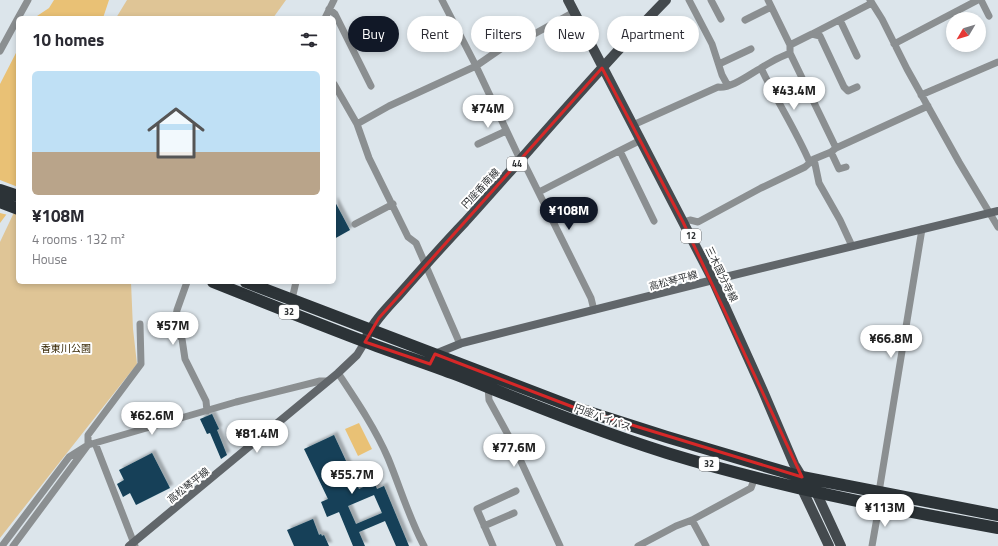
<!DOCTYPE html>
<html lang="en">
<head>
<meta charset="utf-8">
<style>
  :root { --surface:#fff; --page:#f7f7f7; --text:#2b2b33; --muted:#7c7c81; --accent:#111827 }
  body { margin:0; font-family:"Titillium Web","Noto Sans JP",sans-serif; background:var(--page); color:var(--text); height:100vh; display:flex; flex-direction:column; font-size:15px; white-space:nowrap }
  * { box-sizing:border-box; margin:0 }
  p { font-size:13px; color:var(--muted) }
  .icon { flex:none; width:22px; height:22px; fill:none; stroke:currentColor; stroke-width:2; stroke-linecap:round; stroke-linejoin:round }
  .map { position:relative; flex:1; overflow:hidden }
  .details { position:absolute; left:16px; top:16px; width:320px; height:268px; display:flex; flex-direction:column; background:var(--surface); border-radius:6px; box-shadow:0 2px 6px #0003 }
  .details>* { flex:none }
  .hud { position:absolute; left:348px; top:16px; width:380px; height:36px; display:flex; gap:8px }
  .needle { width:26px; rotate:232deg }
  .controls { position:absolute; left:946px; top:12px; display:grid; gap:8px }
  .controls a { display:grid; place-items:center; width:40px; height:40px; border-radius:50%; background:var(--surface); box-shadow:0 2px 6px #0003; font-size:20px }
  .price { position:absolute; translate:-50% -34px; padding:0 9px; border-radius:14px; background:#fff; color:#222; font-size:13px; line-height:26px; filter:drop-shadow(0 1px 2px #0008) }
  .price::after { content:''; position:absolute; left:50%; top:24px; width:12px; height:9px; margin-left:-6px; background:inherit; clip-path:polygon(0 0,100% 0,50% 100%) }
  .price.active { background:var(--accent); color:#fff }
  ul { padding:0; list-style:none }
  li { display:grid; align-content:center; gap:8px; height:212px; padding:0 16px }
  li span { display:grid; place-items:center; height:124px; border-radius:6px; color:#555 }
  li>.icon { margin-inline-start:auto }
  span .icon { width:72px; height:72px; fill:#fffc; stroke-width:1 }
  li b { font-size:17px }
  h2 { display:flex; justify-content:space-between; align-items:center; height:48px; padding:0 16px; font-size:17px }
  .tag { padding:0 14px; border-radius:18px; background:var(--surface); box-shadow:0 2px 6px #0003; font-size:14px; line-height:36px }
  .tag.active { background:var(--accent); color:#fff }
  .map>svg:first-child { display:block }
  .green { fill:#dfc596 }
  .water { fill:#e9c175 }
  .pier { fill:#dce5eb }
  .building { fill:#134158; fill-rule:evenodd; filter:url(#shadow) }
  .lines { fill:none; stroke-linecap:round; stroke-linejoin:round }
  .street { stroke:#8b8f91; stroke-width:7 }
  .secondary { stroke:#61666a; stroke-width:8 }
  .primary { stroke:#444a4e; stroke-width:10 }
  .highway { stroke:#2c3337; stroke-width:12 }
  .marked { fill:none; stroke:#d62828; stroke-width:3; stroke-linejoin:round }
  .labels { text-anchor:middle; stroke-width:4; stroke-linejoin:round; paint-order:stroke }
  .shield { fill:#fff; stroke:#6e7072; stroke-width:1 }
  .shield-label { font-size:9px; font-weight:bold; fill:#303335 }
  .street-label { font-size:10px; fill:#303335; stroke:#fff }
  .park-label { font-size:10px; fill:#362603; stroke:#fff }
</style>
</head>
<body>
<div class="map">
<svg width="998" height="546" viewBox="0 0 998 546">
  <defs>
    <filter id="shadow"><feDropShadow dx="3.5" dy="-3.5" stdDeviation="1" flood-color="#0004"/></filter>
  </defs>
  <rect width="100%" height="100%" fill="#dce5eb"/>
  <path class="green" d="M127 0H286L273 18H116Z
    M18 204V282H131L133 329 137 364 0 538V242Z"/>
  <path class="water" d="M54 0H109L103 18H34L49 8Z
    M18 49V199L0 223V84Z
    M359 423 372 449 358 456 345 429Z"/>
  <path class="pier" d="M0 180 18 187V203L8 215 0 213Z"/>
  <path class="building" d="M334 200 350 230 334 239Z
    M212 414 219 429 217 430 227 455 221 459 210 433 207 434 200 419Z
    M334 435 359 489 374 482 377 489 384 486 409 546H396L385 521 359 532 365 546H353L339 512 327 517 321 502 328 499 304 449ZM374 495 382 513 356 524 348 506Z
    M152 453 170 488 136 505 130 493 123 497 117 484 124 480 119 470Z
    M313 519 319 535 321 534 322 536 324 535 329 546H294L287 530Z"/>
  <g class="lines">
    <path class="street" d="M442 0 476 66 518 155 522 159 591 298 594 310
      M689 0 712 44 722 75 728 86
      M711 0 721 19
      M768 0 790 45V53L836 148
      M870 0 882 19 907 69 959 162 998 227
      M981 0 989 16
      M329 9 335 14 371 86
      M18 18 28 0
      M325 18 334 0
      M745 20 771 7
      M840 20 857 56
      M812 34 872 3
      M894 44 978 0
      M790 45 812 34 820 36 844 87 848 91 857 87
      M0 51 18 18
      M719 64 751 49
      M761 68C776 100 796 130 810 163
      M334 84 357 124 369 158 408 237 416 243 460 344
      M921 95 998 62
      M357 124 389 106 476 66 502 48 536 33 574 12
      M633 125 718 87C731 89 750 74 761 68 770 62 780 57 790 53
      M478 144 506 131
      M620 151 654 221
      M831 152 839 169 846 167
      M814 159 819 183 840 220 852 246
      M539 192 609 156 641 140
      M683 222 690 220 698 222 761 188 805 167 814 159 831 152 836 148 928 106
      M355 224 393 204
      M187 282 177 310 174 328 182 339 185 359 206 401 207 411
      M292 299 296 282
      M338 373C356 400 375 428 388 458 400 487 409 518 424 546
      M488 387 489 400 512 442 560 546
      M95 443 135 546
      M879 492 922 229
      M692 520 706 546
      M484 526 514 513
      M2 546 69 457 88 445V435L141 364 140 324
      M13 546 88 445 236 402 320 381H328
      M493 546 477 509 516 491
      M638 546 676 526 692 520 751 488 755 477
      M872 546 879 506"/>
    <path class="secondary" d="M434 356 435 354 462 343 713 280 998 211
      M129 546 338 373 357 355 365 342"/>
    <path class="primary" d="M568 0 713 280 763 391 794 464 802 477 816 492 841 546
      M367 336C374 321 387 308 398 296 420 271 442 246 465 222 532 148 596 71 666 0
      M802 483V489L829 546"/>
    <path class="highway" d="M0 190 18 196
      M0 202 18 209
      M213 282C263 302 313 322 363 341 394 353 426 363 457 375 526 402 596 431 667 453 775 486 886 508 998 528
      M246 282 573 407 667 437 802 477 998 515"/>
  </g>
  <path class="marked" d="M602 68 683 222 802 477 573 407 435 354 430 364 365 342 379 318Z"/>
  <g class="labels">
    <g class="shield">
      <rect x="507" y="157" width="20" height="14" rx="3"/>
      <rect x="681" y="229" width="20" height="14" rx="3"/>
      <rect x="279" y="305" width="20" height="14" rx="3"/>
      <rect x="699" y="457" width="20" height="14" rx="3"/>
    </g>
    <g class="shield-label">
      <text x="517" y="167">44</text>
      <text x="691" y="239">12</text>
      <text x="289" y="315">32</text>
      <text x="709" y="467">32</text>
    </g>
    <g class="street-label">
      <text transform="translate(480 188) rotate(-47)" y="4">円座香南線</text>
      <text transform="translate(722 274) rotate(64)" y="4">三木国分寺線</text>
      <text transform="translate(673 280) rotate(-15)" y="4">高松琴平線</text>
      <text transform="translate(603 417) rotate(20)" y="4">円座バイパス</text>
      <text transform="translate(188 485) rotate(-39)" y="4">高松琴平線</text>
    </g>
    <g class="park-label">
      <text x="66" y="352">香東川公園</text>
    </g>
  </g>
</svg>
<div class="controls">
<a><svg class="needle" viewBox="-14 -14 28 28"><path d="M0-13l5 13h-10z" fill="#e53935"/><path d="M0 13l5-13h-10z" fill="#7c7c81"/></svg></a>
</div>
<b class="price" style="left:794px;top:111px">¥43.4M</b>
<b class="price" style="left:488px;top:129px">¥74M</b>
<b class="price active" style="left:569px;top:231px">¥108M</b>
<b class="price" style="left:173px;top:346px">¥57M</b>
<b class="price" style="left:891px;top:359px">¥66.8M</b>
<b class="price" style="left:152px;top:436px">¥62.6M</b>
<b class="price" style="left:257px;top:454px">¥81.4M</b>
<b class="price" style="left:514px;top:468px">¥77.6M</b>
<b class="price" style="left:352px;top:495px">¥55.7M</b>
<b class="price" style="left:885px;top:528px">¥113M</b>
<div class="hud">
<a class="tag active">Buy</a>
<a class="tag">Rent</a>
<a class="tag">Filters</a>
<a class="tag">New</a>
<a class="tag">Apartment</a>
</div>
<section class="details">
<h2>10 homes<svg class="icon" aria-label="filters" viewBox="0 0 24 24"><path d="M4 7h16M4 17h16"/><circle cx="9" cy="7" r="2"/><circle cx="15" cy="17" r="2"/></svg></h2>
<ul>
<li><span style="background:linear-gradient(#bfe0f5 65%,#b9a48a 0)"><svg class="icon" aria-label="home" viewBox="0 0 24 24"><path d="M3 11l9-7 9 7M6 9v11h12V9"/></svg></span><div><b>¥108M</b><p>4 rooms · 132 m²</p><p>House</p></div></li>
</ul>
</section>
</div>
</body>
</html>
